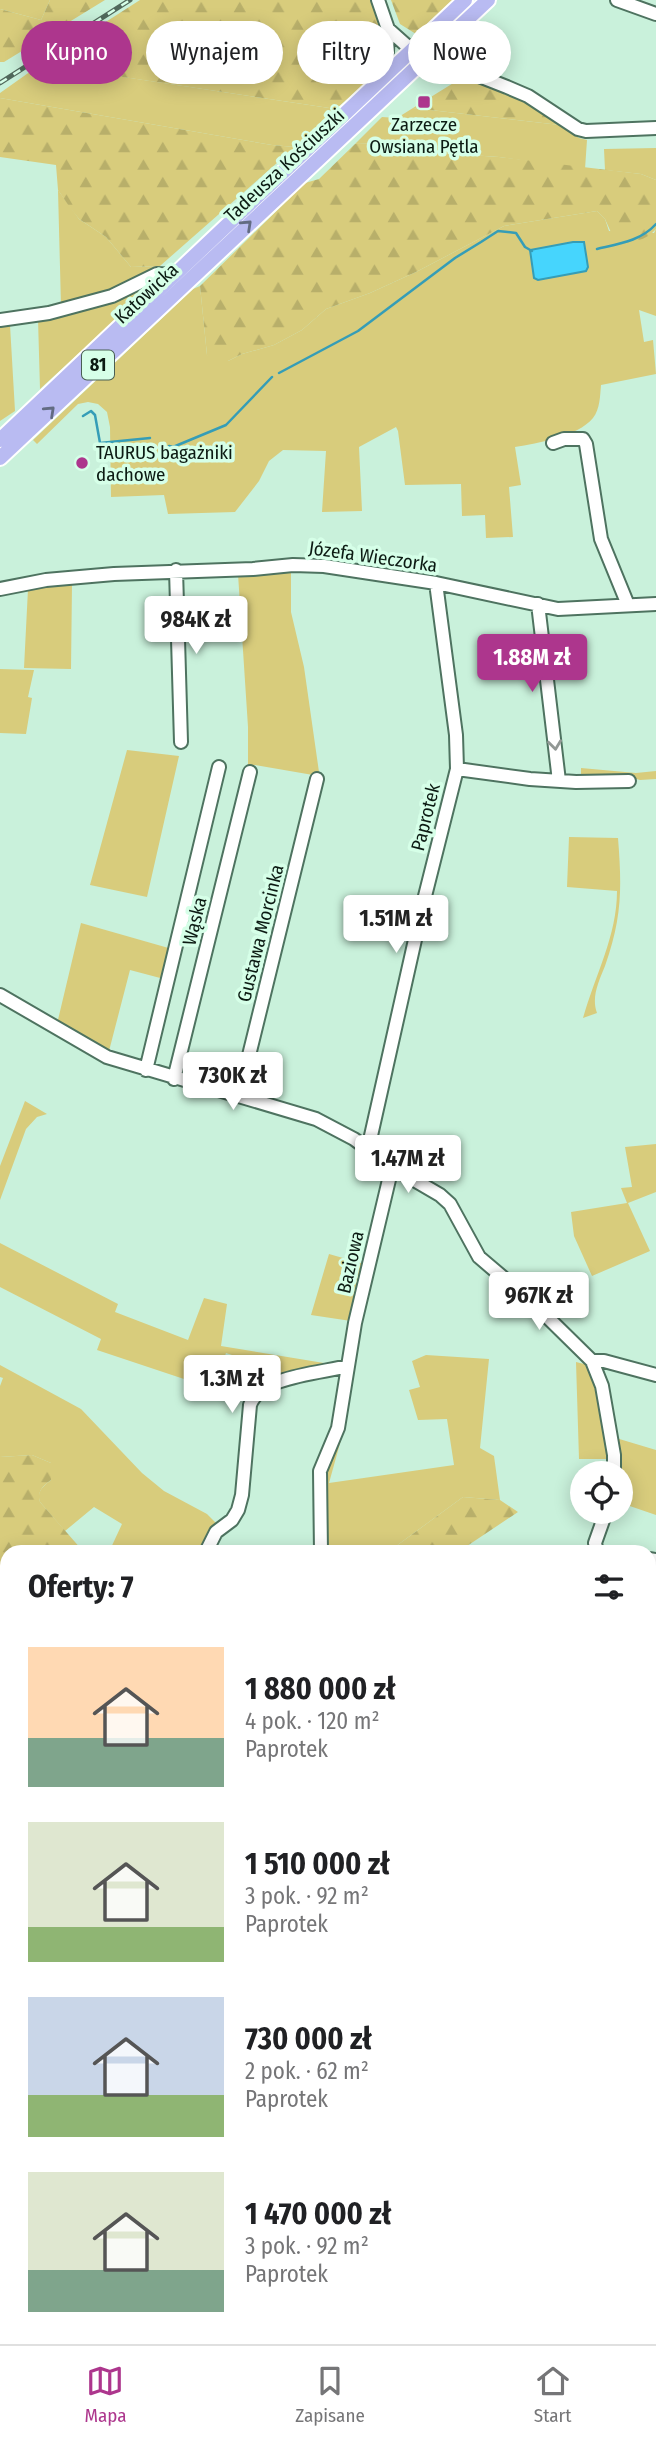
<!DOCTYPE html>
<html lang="pl">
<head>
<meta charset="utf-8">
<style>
  :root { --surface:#fff; --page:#f2f2f2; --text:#202124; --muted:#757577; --line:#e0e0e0; --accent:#ad368d }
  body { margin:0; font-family:"Fira Sans Condensed",sans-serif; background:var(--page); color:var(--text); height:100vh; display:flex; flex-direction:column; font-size:26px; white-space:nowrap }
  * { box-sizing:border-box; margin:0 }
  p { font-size:23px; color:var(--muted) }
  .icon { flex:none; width:38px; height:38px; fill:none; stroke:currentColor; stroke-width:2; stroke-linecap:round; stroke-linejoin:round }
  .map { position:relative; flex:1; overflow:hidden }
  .sheet { position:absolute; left:0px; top:1545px; width:656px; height:800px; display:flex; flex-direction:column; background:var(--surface); border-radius:21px 21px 0 0; box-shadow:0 4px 18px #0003 }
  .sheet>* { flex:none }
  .guide { position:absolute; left:21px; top:21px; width:614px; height:63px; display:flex; gap:14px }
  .fabs { position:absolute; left:570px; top:1461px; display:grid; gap:14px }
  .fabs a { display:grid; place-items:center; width:63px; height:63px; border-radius:50%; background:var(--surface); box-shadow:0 4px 18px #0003; font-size:35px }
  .price { position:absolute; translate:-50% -60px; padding:0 16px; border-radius:7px; background:#fff; color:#222; font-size:23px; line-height:46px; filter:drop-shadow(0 2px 4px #0008) }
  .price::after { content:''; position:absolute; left:50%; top:42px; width:21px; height:16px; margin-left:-10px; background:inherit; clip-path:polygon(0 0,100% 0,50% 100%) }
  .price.current { background:var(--accent); color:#fff }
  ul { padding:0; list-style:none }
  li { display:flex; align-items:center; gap:21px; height:175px; padding:0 28px }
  li span { display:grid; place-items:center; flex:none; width:196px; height:140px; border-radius:0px; color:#555 }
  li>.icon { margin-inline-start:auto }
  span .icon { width:84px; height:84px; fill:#fffc; stroke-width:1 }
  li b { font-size:30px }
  h2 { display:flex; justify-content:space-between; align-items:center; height:84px; padding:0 28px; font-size:30px }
  .pill { padding:0 24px; border-radius:32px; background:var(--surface); box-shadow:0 4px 18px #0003; font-size:24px; line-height:63px }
  .pill.current { background:var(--accent); color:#fff }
  .menu { display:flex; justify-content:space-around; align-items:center; height:98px; border-top:2px solid var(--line); background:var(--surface); font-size:19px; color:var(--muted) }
  .menu a { display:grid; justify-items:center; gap:4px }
  .menu .current { color:var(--accent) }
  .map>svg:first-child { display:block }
  .grass { fill:#d8cc7c }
  .forest { fill:url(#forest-firs) }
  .water { fill:#46d5fd; stroke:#359db7; stroke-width:2 }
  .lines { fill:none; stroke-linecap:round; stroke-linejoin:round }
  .stream { stroke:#359db7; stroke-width:2.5 }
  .minor-casing { stroke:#4e7360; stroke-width:16 }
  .major-casing { stroke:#fff; stroke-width:18 }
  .minor { stroke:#fff; stroke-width:12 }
  .major { stroke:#b9bbf2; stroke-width:14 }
  .rail-casing { stroke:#51695c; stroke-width:5 }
  .rail { stroke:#d6ffe8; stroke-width:2.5; stroke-dasharray:8; stroke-linecap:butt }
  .oneway { stroke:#626b82 }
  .oneway2 { stroke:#929895 }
  .poi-dot { fill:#ad368d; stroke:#d6ffe8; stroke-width:2.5 }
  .labels { text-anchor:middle; stroke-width:7; stroke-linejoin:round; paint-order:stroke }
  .shield { fill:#d6ffe8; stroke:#495f53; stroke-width:2 }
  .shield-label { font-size:18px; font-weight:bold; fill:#0c1b13 }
  .poi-label { font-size:19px; fill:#0c1b13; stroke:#d6ffe8 }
  .street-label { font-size:19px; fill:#0c1b13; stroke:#d6ffe8 }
</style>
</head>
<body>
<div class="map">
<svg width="656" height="2344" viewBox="0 0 656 2344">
  <defs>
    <pattern id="forest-firs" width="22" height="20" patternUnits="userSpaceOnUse" patternTransform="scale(1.75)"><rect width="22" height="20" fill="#d8cc7c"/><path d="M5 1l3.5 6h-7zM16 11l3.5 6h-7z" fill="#b8af6a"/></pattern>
  </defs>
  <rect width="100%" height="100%" fill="#c9f1db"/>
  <path class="grass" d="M0 0H50L41 20 0 9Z
    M48 59 51 66 336 109 295 147 272 145 0 98V93Z
    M413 108 560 125 579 138 587 140 585 169 499 157 426 152 389 143 355 144 382 117 397 118Z
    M656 148V180L641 174 605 170 604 149Z
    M58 190 79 219 106 237 131 267 160 266 133 278 115 290 61 306Z
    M597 211 605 219 609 231 654 233 656 229V316L639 310 644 342 653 340 656 374 601 385C600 396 600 409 593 418 577 437 538 443 515 447L521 485 509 487 513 537 486 538 485 515 462 516 461 484 405 485 398 431 396 427 359 447 362 511 322 512 326 451 283 450 269 461 259 481 235 512 168 514 164 495 111 497 110 427 107 412 98 404 88 402 78 404 37 444 33 440 193 289 200 286 207 355 228 361 242 354 274 345 302 330 326 309 370 293 416 272 504 226Z
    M156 279 158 281 40 389 38 319Z
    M10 325 15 411 0 421V326Z
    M291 570V612L304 667 319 772 313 775 255 765 248 766V727L238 574 253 576Z
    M72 584 71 669 24 668 28 589Z
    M0 669 34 670 28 697 32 698 26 734 0 733Z
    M127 750 179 756 147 897 90 885Z
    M581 768 636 773 656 771V779L640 780 633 778 581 777Z
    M569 837 618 838C622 889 622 918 605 966 599 981 591 997 597 1013L583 1018C595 975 617 936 617 891L567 887Z
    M81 923 172 949 164 979 130 970 109 1051 57 1024Z
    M25 1101 47 1114 37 1117 26 1129 0 1200V1166Z
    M656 1144V1192L628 1203 650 1251 592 1276 574 1236 571 1212 627 1203 621 1188 632 1187 625 1147Z
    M0 1243 118 1304 115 1312 188 1340 204 1298 227 1304 221 1346 330 1364 262 1384 268 1367 226 1353 214 1389 97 1350 101 1339 0 1287Z
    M329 1254 364 1264 351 1321 311 1315Z
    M426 1355 489 1359 480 1448 494 1456 500 1500 463 1497 388 1552H323L324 1467 344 1429 329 1483 454 1465 447 1419 418 1420 409 1390 420 1387 412 1361Z
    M576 1362 588 1365 597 1384 611 1459H579Z
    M0 1365 81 1409 142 1473 164 1491 207 1514 217 1524 201 1552H109L122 1524 94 1507 65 1531 40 1502C36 1491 44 1486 51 1480V1463L32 1455 0 1457V1386L3 1378 0 1377Z
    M616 1438 656 1450V1515L621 1503V1474L618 1473Z
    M0 1852 7 1859V2229H0Z
    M649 1917 656 1944V2035L649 2038Z
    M25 2338H205V2344H24Z"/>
  <path class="forest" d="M50 0H105L4 62H0V9L41 20Z
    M140 0H374C381 22 388 48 376 70 371 80 346 100 336 109L50 66 48 59Z
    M391 0H453L416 34 400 24Z
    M472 77 537 106 560 125 413 108 455 82Z
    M0 98 272 145 295 147 160 266 131 267 106 237 79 219 71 209 58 190 56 165 0 157Z
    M389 143 426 152 499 157 641 174 656 180V229C647 240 631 243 617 246L605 219 597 211 504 226 416 272 370 293 326 309 302 330 274 345 242 354 228 361 210 362 207 355 200 286 305 183 319 179 355 144Z
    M32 1455 51 1463V1480C43 1486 37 1491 40 1502L82 1550 79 1552H7V1686L0 1695V1457Z
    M463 1497 500 1500 518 1512 458 1552H388Z
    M215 2338H354L357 2342 355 2344H214Z"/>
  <path class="water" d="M573 242H584L588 267 586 271 538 280 534 278 530 250Z"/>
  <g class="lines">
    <path class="stream" d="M597 249C618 244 641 241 656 224
      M279 373 358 331 455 258 481 242 498 231 516 233 525 247 532 251
      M83 416 91 411 95 415 100 443 150 438
      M169 446 173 447 226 425 272 377
      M649 1768 656 1758
      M152 2344 161 2338"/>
    <defs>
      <path id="minor" d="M378 0 388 29 434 70 441 74 479 76 507 87 528 96 578 129 586 131 656 128
        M617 0 656 14
        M374 86 387 52 388 29
        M0 320 49 313 112 296 157 274 176 275
        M553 443 564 439H583L586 444 601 539 628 605
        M176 570 181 742
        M0 589 46 580 114 574 253 569 293 565 324 566 436 583 558 609 656 604
        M538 604 559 781
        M457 769 530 779 576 782 629 781
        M0 995 107 1057 316 1119 354 1139 392 1167 440 1195 450 1204 479 1257 533 1303 592 1361 602 1386 614 1455V1474
        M146 1070 219 767
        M174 1079 250 772
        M239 1096 317 779
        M368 1149 423 904 457 769 456 735 436 583
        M592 1361H604L656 1375
        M206 1552 216 1532 232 1520 238 1510 242 1495 250 1405C260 1376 322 1373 348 1366
        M321 1552 320 1471 338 1428 355 1323 392 1167
        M597 1552 595 1543 606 1512
        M649 1559 656 1560
        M0 1705 7 1696
        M649 2232 656 2228
        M0 2240 6 2247
        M209 2344 210 2338
        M534 2344 539 2338"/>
      <path id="major" d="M0 440 465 0
        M0 458 488 0"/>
    </defs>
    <use href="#minor" class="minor-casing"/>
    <use href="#major" class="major-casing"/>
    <use href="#minor" class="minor"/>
    <use href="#major" class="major"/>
    <defs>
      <path id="rail" d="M0 83 130 0"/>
    </defs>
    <use href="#rail" class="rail-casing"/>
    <use href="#rail" class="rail"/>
  </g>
  <defs><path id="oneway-chevron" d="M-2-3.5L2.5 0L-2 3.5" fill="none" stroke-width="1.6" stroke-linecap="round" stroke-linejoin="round" transform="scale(1.75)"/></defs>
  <g class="oneway">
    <use href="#oneway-chevron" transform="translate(247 225) rotate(-43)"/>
    <use href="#oneway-chevron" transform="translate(50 411) rotate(-43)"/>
  </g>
  <use class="oneway2" href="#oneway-chevron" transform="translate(555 745) rotate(83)"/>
  <g class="poi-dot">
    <rect x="417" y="95" width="14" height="14" rx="3.5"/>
    <circle cx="82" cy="463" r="7"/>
  </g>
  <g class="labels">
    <rect class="shield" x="82" y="350.5" width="32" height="29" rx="5"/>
    <g class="shield-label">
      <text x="98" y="371">81</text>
    </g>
    <g class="poi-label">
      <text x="424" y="131">Zarzecze<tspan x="424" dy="22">Owsiana Pętla</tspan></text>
      <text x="96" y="459" text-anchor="start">TAURUS bagażniki<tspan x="96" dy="22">dachowe</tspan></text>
    </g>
    <g class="street-label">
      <text transform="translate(284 165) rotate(-43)" y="7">Tadeusza Kościuszki</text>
      <text transform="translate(146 293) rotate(-43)" y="7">Katowicka</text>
      <text transform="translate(373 556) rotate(8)" y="7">Józefa Wieczorka</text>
      <text transform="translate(425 817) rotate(-76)" y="7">Paprotek</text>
      <text transform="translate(194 921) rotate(-76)" y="7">Wąska</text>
      <text transform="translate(260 933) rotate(-76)" y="7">Gustawa Morcinka</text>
      <text transform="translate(350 1262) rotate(-77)" y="7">Baziowa</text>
    </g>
  </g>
</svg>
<div class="fabs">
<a><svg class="icon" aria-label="locate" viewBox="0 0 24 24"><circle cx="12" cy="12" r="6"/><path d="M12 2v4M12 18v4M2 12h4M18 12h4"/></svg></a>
</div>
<b class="price" style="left:196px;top:656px">984K zł</b>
<b class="price current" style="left:532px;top:694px">1.88M zł</b>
<b class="price" style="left:396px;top:955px">1.51M zł</b>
<b class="price" style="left:233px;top:1112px">730K zł</b>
<b class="price" style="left:408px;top:1195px">1.47M zł</b>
<b class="price" style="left:539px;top:1332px">967K zł</b>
<b class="price" style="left:232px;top:1415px">1.3M zł</b>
<div class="guide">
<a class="pill current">Kupno</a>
<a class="pill">Wynajem</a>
<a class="pill">Filtry</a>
<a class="pill">Nowe</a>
</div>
<section class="sheet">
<h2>Oferty: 7<svg class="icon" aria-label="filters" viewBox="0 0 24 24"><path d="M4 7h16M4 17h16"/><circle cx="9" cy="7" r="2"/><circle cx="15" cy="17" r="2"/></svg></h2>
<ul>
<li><span style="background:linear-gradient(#ffd9b3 65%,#7fa58c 0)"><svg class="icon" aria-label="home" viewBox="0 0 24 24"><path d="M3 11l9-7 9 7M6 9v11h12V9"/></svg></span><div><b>1 880 000 zł</b><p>4 pok. · 120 m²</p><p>Paprotek</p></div></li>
<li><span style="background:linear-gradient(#dfe7d0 75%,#8fb573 0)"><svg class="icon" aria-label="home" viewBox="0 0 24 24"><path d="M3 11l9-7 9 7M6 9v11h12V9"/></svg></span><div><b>1 510 000 zł</b><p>3 pok. · 92 m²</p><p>Paprotek</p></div></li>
<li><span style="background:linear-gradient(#c9d6e8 70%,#8fb573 0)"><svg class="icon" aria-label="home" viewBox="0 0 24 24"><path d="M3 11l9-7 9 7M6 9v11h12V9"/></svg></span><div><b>730 000 zł</b><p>2 pok. · 62 m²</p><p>Paprotek</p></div></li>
<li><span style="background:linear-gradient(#dfe7d0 70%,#7fa58c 0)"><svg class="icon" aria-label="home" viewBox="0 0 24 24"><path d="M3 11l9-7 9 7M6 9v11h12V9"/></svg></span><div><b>1 470 000 zł</b><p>3 pok. · 92 m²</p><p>Paprotek</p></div></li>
</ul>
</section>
</div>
<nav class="menu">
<a class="current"><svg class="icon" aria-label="map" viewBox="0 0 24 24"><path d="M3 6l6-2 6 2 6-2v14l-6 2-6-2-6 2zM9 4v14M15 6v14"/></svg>Mapa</a>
<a><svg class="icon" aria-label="saved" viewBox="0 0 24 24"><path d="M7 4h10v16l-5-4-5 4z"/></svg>Zapisane</a>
<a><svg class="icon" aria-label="home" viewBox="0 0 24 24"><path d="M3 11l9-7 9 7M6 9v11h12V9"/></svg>Start</a>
</nav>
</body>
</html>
